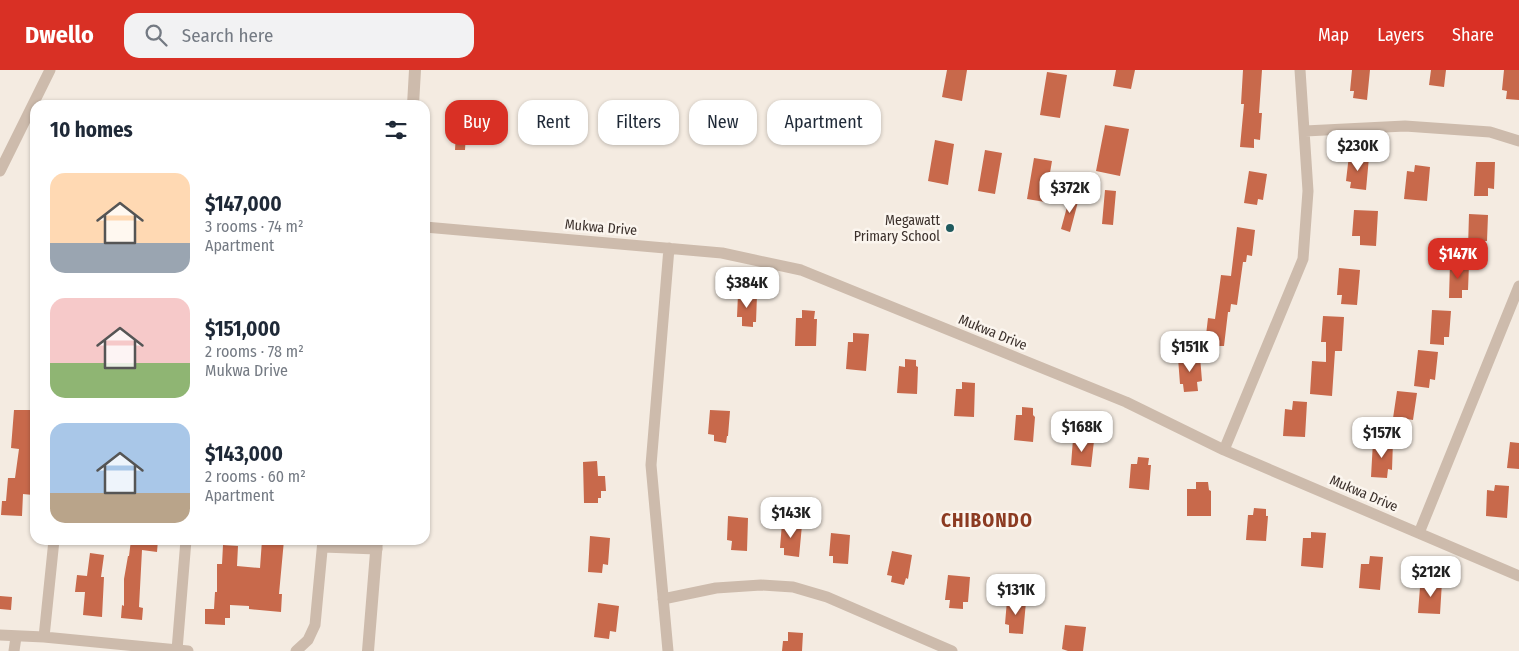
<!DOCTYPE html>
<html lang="en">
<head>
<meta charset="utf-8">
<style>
  :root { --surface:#fff; --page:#f2f2f3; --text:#1f2937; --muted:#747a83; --accent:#d93025 }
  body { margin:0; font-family:"Fira Sans Condensed",sans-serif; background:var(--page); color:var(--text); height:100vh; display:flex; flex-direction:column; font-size:19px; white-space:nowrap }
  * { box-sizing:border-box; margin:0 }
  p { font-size:16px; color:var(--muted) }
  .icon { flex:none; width:28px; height:28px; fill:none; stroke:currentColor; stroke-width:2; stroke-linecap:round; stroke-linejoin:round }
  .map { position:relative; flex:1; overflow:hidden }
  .details { position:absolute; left:30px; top:30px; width:400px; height:445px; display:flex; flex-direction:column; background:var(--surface); border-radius:15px; box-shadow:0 1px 4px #0004 }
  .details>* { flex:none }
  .guide { position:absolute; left:445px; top:30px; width:475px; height:45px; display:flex; gap:10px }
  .price { position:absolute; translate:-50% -42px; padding:0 11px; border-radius:10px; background:#fff; color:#222; font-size:16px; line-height:32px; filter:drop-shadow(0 1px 2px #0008) }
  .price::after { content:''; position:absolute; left:50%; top:30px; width:15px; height:11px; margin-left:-8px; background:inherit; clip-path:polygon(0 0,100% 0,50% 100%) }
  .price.on { background:var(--accent); color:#fff }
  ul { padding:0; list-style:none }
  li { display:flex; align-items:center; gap:15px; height:125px; padding:0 20px }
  li span { display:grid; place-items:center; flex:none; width:140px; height:100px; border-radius:15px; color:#555 }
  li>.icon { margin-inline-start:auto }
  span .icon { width:60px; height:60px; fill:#fffc; stroke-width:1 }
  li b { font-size:21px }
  h2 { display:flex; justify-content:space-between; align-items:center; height:60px; padding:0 20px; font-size:21px }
  .tag { padding:0 18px; border-radius:15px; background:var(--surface); box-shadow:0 1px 4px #0004; font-size:18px; line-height:45px }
  .tag.on { background:var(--accent); color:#fff }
  header { display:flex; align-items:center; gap:30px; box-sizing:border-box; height:70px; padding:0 25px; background:var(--accent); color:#fff }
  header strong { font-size:24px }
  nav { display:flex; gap:28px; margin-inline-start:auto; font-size:18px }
  .search { width:350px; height:45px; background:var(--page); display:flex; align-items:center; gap:12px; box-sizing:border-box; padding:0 18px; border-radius:15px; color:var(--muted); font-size:19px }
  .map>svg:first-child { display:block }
  .building { fill:#c8694b }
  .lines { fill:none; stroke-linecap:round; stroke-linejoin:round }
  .minor { stroke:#cdbbac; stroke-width:11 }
  .tertiary { stroke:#cdbbac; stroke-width:12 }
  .poi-dot { fill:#1f5a5e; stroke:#fbf5ee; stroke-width:2 }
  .labels { text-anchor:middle; stroke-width:5; stroke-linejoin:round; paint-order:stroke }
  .poi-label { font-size:14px; fill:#3b302b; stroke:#fbf5ee; text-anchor:end }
  .street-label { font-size:14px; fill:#3b302b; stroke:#fbf5ee }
  .district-label { font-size:19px; font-weight:bold; letter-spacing:1px; fill:#8c3b22; stroke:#fbf5ee }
</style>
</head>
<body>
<header>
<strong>Dwello</strong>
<div class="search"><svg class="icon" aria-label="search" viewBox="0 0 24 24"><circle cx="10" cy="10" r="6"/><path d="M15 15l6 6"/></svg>Search here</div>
<nav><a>Map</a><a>Layers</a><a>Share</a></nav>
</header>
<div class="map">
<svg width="1519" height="581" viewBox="0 0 1519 581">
  <rect width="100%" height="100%" fill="#f4ebe1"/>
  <path class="building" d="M947 0H967L962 31 942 27Z
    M1116 0H1135L1131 19 1113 16Z
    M1243 0H1262L1259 43H1262L1260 70 1254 69V78L1240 77 1244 34H1241Z
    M1352 0H1370L1367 30 1353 28 1354 21H1350Z
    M1431 0H1446L1444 17 1429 15Z
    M1504 0H1519V30L1506 29 1507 21 1502 20Z
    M1047 2 1067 5 1060 48 1040 45Z
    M1105 55 1129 59 1120 106 1096 101Z
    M456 62 466 63 465 80H455Z
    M935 70 954 74 948 115 928 111Z
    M985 80 1002 83 995 124 978 121Z
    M1349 85 1369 87 1366 120 1350 118 1351 112 1346 111Z
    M1034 88 1052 91 1045 132 1027 129Z
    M1476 92H1495L1494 119 1488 118V126H1474Z
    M1415 95 1430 97 1427 131 1404 129 1407 101 1414 102Z
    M1249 101 1267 104 1263 130 1258 129 1257 135 1244 133Z
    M1105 120 1116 121 1113 155 1102 154Z
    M1070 126 1079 128 1070 162 1061 159Z
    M1354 140 1378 141 1376 176 1360 175V166H1352Z
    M1469 144 1488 145 1487 171H1481V179L1468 178Z
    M1237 157 1255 160 1252 186 1247 185 1246 192H1243L1237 235 1231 234 1230 242H1228L1224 276H1218L1217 283 1204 282 1208 248 1215 249 1221 205 1231 206Z
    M1450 193 1469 194 1468 220H1462V228H1449Z
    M1339 198 1360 200 1357 235 1341 234 1342 225H1337Z
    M738 224 757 225 756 252H753V257L742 256V247H737Z
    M802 240 815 241 814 249H817L816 276H795L796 248H802Z
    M1432 240 1451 241 1449 267H1444V275L1430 274Z
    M1323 246 1344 247 1342 281H1335L1332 326 1310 324 1312 291 1326 292V272H1321Z
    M853 263 869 264 866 301 846 299 848 272H853Z
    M1418 280 1438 282 1435 310 1430 309 1429 318 1414 316Z
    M1200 286 1202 311 1197 312 1198 321 1184 322 1183 314H1180L1178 288Z
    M905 289 916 290V296L918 297 917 324 897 323 899 296 905 297Z
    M962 312 975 313 974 347 954 346 956 319H962Z
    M1397 321 1417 323 1413 350 1407 349 1406 357 1392 355Z
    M1293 331 1307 332 1305 367 1283 366 1285 339 1292 340Z
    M1022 337 1033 338V345L1035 347 1033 372 1014 370 1016 345H1022Z
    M14 340H35L33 385 30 409 34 410 33 425 23 424 22 446 1 445 2 431H6L8 408H15L19 379 11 378Z
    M710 340 730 341 728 366H727L726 373 714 371V365L708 364Z
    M1073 369 1094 371 1091 397 1071 395Z
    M1373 371H1393L1392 400 1388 399 1387 408 1371 407Z
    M1510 372 1519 373V399L1507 398Z
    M1138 387 1149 388 1148 395H1151L1149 420 1129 418 1131 394H1137Z
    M597 391 598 406H605L606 421H601V428H598V433H584L583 392Z
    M1196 412H1208L1209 420 1211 421V446H1187V419H1196Z
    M1495 415 1509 416 1507 448 1486 446 1487 420 1494 421Z
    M1254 438 1266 439V446H1268L1266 471 1246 470 1248 445H1253Z
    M728 446 748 448 747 481 731 480 732 471 727 470Z
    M782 453 802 455 799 487 784 485V478H780Z
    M1311 462 1326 463 1323 498 1301 496 1303 468H1311Z
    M831 463 850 465 848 494 833 493V486H829Z
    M590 466 610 468 608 495 603 494 602 503 588 502Z
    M131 470H158L157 482 142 480 139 537 143 538 142 550 121 548 122 535 124 536V509L128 486H129Z
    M262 470H284L279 524H282L281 542 249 539V536L230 535V548H225V555L205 554V539H214L215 522H217V494H222L223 475 238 476 237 496 260 498Z
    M892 481 912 485 908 509 906 508 904 515 891 512 892 506 887 505Z
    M90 483 104 485 101 507H104L102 547 83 545 85 522H75L77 505 87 506Z
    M1370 486 1383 487 1380 520 1359 518 1361 494H1369Z
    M948 505 970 507 968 532H963V539L949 538 950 530H945Z
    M1428 511 1442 512 1440 544 1418 543 1420 517H1427Z
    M0 526 12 527 11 540 0 539Z
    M1007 530 1026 532 1023 564 1009 563V555L1005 554Z
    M598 533 619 536 616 562 610 561 609 569 594 567Z
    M1065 555 1086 557 1083 581H1068L1062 579Z
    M788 562 803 563 802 581H782L783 571H788Z"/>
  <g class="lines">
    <path class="minor" d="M1305 61 1405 56 1490 62 1519 71
      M0 101 50 0
      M425 157 722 183 801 200 1126 332 1224 380 1519 506
      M1224 380 1303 189 1308 121 1300 0
      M1419 463 1519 216
      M323 477 377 479
      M663 529 716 518 761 515 793 517 827 527 952 581
      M0 565 44 567 188 581
      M44 567 54 470
      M177 580 186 470
      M14 581 16 567
      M296 581 308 570 315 555 323 470
      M668 581 651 395 669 178"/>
    <path class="tertiary" d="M413 35 415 0
      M368 581 377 470"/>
  </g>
  <circle class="poi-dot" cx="950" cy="158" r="5"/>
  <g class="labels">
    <g class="poi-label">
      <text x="940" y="155">Megawatt<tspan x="940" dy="16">Primary School</tspan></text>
    </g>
    <g class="street-label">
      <text transform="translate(601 157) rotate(5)" y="5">Mukwa Drive</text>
      <text transform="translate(993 262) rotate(22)" y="5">Mukwa Drive</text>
      <text transform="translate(1364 423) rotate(23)" y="5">Mukwa Drive</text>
    </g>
    <g class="district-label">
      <text x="987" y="457">CHIBONDO</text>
    </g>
  </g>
</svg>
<b class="price" style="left:1358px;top:102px">$230K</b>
<b class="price" style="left:1070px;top:144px">$372K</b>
<b class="price on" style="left:1458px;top:210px">$147K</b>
<b class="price" style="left:747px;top:239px">$384K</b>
<b class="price" style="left:1190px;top:303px">$151K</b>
<b class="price" style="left:1082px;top:383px">$168K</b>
<b class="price" style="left:1382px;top:389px">$157K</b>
<b class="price" style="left:791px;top:469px">$143K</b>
<b class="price" style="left:1431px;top:528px">$212K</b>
<b class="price" style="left:1016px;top:546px">$131K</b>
<div class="guide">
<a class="tag on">Buy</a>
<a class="tag">Rent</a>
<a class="tag">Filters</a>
<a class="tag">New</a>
<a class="tag">Apartment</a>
</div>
<section class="details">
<h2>10 homes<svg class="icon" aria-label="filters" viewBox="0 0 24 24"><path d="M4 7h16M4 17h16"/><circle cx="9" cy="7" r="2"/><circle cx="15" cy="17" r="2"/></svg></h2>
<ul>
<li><span style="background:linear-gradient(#ffd9b3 70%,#9aa5b1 0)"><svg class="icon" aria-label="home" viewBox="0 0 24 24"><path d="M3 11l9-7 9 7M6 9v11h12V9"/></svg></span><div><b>$147,000</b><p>3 rooms · 74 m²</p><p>Apartment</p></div></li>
<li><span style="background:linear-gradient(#f6c9c9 65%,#8fb573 0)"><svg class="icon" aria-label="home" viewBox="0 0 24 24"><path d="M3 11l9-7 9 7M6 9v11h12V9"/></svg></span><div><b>$151,000</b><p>2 rooms · 78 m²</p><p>Mukwa Drive</p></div></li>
<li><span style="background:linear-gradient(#a9c7e8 70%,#b9a48a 0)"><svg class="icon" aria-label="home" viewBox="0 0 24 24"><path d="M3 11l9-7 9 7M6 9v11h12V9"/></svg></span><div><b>$143,000</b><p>2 rooms · 60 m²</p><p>Apartment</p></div></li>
</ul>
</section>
</div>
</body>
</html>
